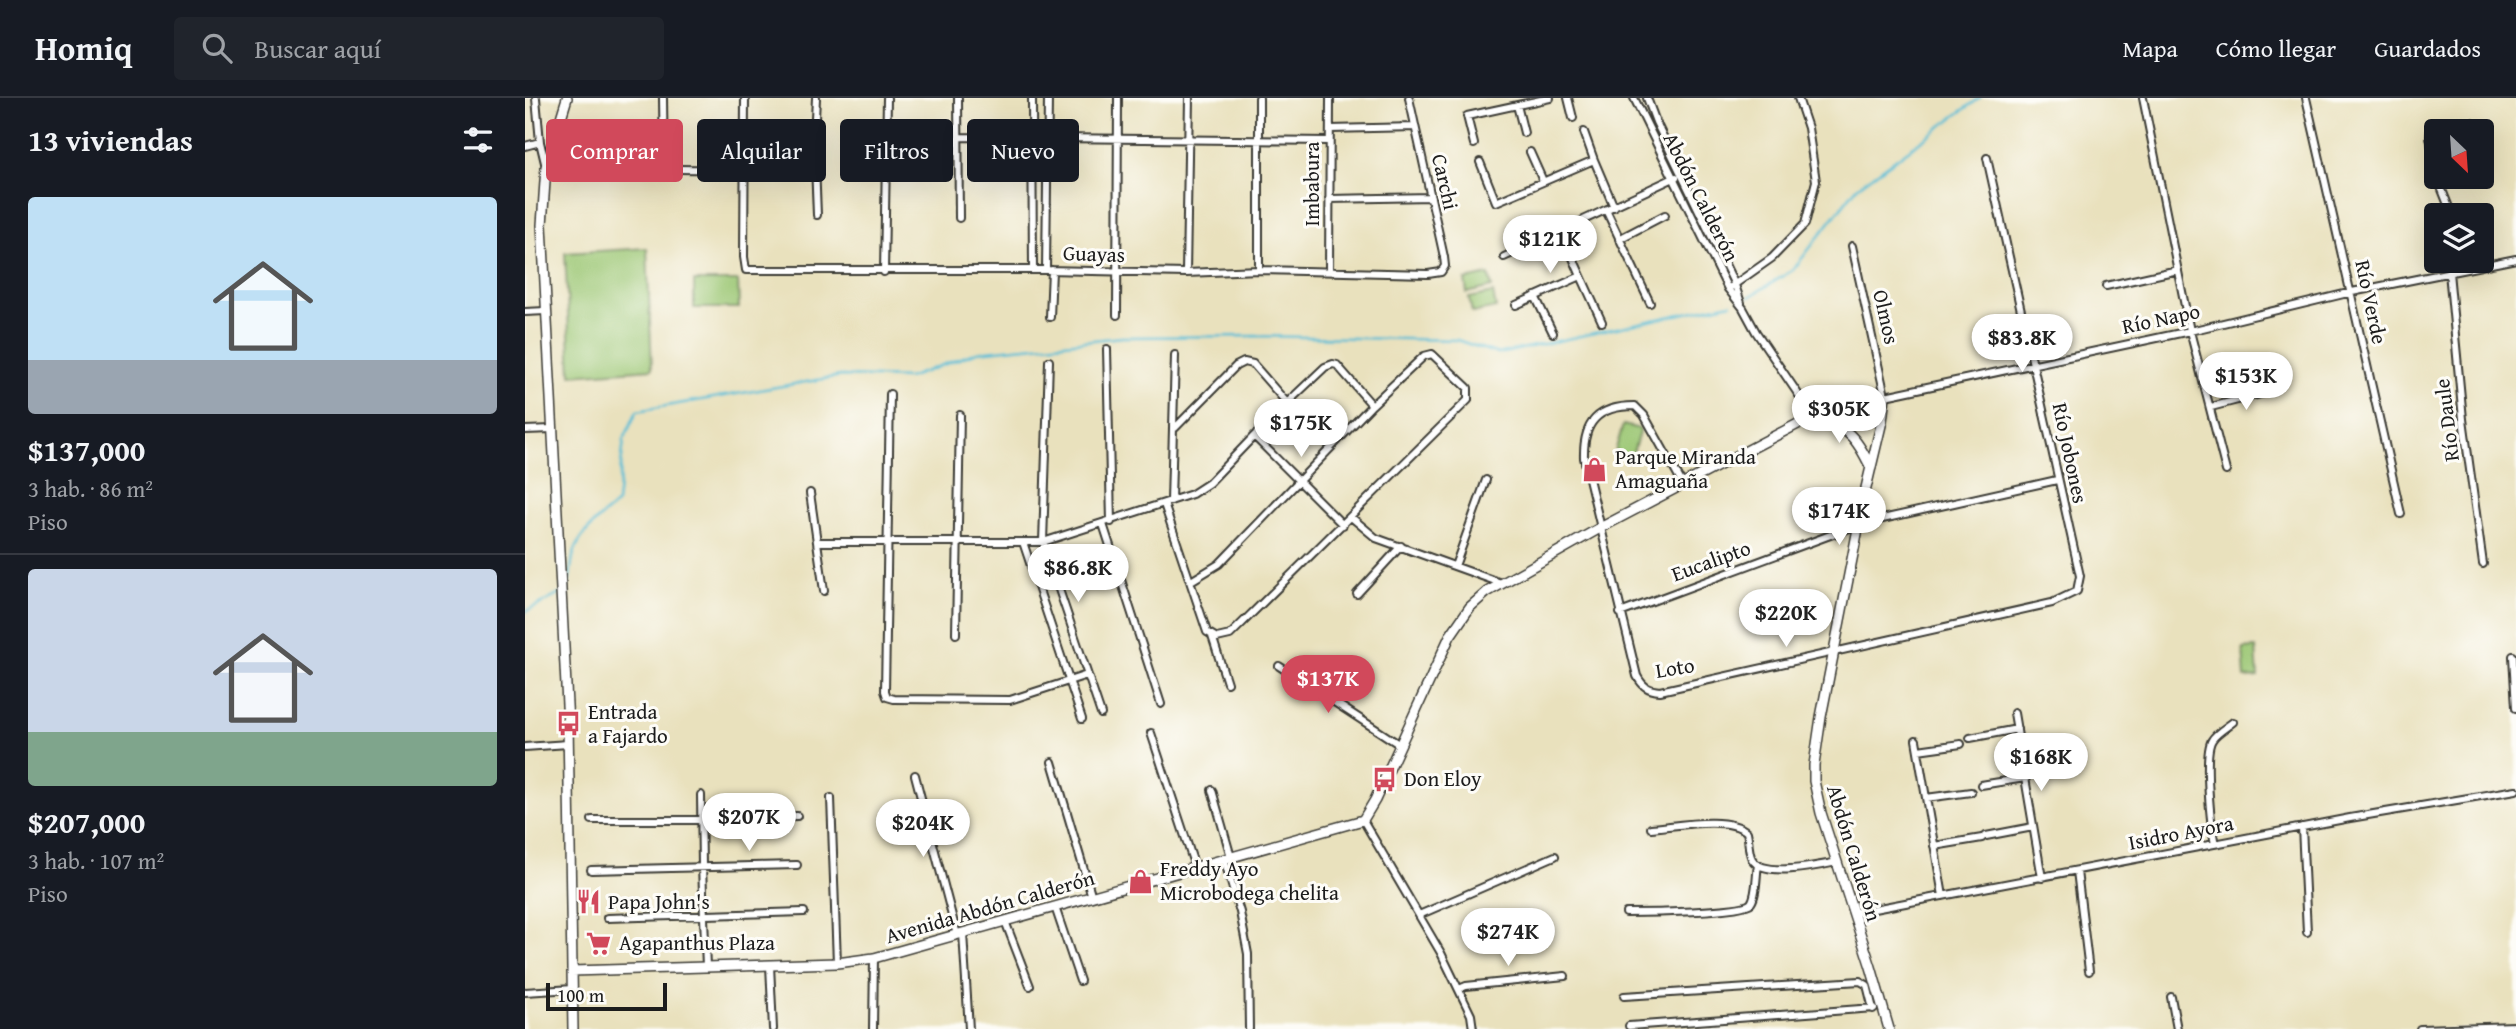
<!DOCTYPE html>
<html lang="es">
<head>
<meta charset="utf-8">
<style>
  :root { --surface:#171b24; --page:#20242c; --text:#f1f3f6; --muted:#9ea1a6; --line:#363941; --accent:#d1495b }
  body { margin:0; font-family:"Gentium Book Plus",serif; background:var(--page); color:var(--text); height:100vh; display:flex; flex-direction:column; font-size:26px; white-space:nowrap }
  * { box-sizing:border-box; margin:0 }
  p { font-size:23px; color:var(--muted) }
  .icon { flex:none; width:38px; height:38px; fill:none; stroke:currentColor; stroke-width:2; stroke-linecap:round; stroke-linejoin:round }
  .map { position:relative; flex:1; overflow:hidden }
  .side { display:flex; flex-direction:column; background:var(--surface); width:525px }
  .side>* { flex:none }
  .guide { position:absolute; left:21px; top:21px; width:665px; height:63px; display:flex; gap:14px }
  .needle { width:46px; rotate:155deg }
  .fabs { position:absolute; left:1899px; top:21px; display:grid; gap:14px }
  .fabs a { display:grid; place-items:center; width:70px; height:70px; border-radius:7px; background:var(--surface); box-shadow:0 7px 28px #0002; font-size:35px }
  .scale { position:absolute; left:21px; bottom:18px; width:121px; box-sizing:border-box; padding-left:7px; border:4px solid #1c1c1c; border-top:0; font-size:19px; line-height:24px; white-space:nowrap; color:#1c1c1c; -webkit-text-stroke:5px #fdfcf7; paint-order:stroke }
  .price { position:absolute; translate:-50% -60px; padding:0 16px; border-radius:24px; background:#fff; color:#222; font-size:23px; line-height:46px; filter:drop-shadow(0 2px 4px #0008) }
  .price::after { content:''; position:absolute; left:50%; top:42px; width:21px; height:16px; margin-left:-10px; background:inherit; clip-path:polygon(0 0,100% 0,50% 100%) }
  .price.on { background:var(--accent); color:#fff }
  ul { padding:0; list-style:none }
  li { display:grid; align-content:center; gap:14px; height:371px; padding:0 28px }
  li+li { border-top:2px solid var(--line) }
  li span { display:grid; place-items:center; height:217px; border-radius:7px; color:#555 }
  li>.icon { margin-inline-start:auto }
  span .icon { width:126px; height:126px; fill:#fffc; stroke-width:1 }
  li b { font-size:30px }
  h2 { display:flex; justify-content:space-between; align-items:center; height:84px; padding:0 28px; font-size:30px }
  .chip { padding:0 24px; border-radius:7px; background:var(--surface); box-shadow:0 7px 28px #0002; font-size:24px; line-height:63px }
  .chip.on { background:var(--accent); color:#fff }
  header { display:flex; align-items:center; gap:42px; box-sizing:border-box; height:98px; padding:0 35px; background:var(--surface); border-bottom:2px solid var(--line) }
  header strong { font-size:33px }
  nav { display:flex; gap:38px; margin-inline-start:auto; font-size:24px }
  .search { width:490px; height:63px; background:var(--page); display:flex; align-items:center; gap:18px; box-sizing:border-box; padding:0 24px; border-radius:7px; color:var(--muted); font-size:26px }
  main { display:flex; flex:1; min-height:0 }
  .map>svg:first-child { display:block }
  .grass { fill:#9cc775; stroke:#5c7248; stroke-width:2 }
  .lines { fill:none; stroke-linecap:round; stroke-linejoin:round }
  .stream { stroke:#58bdd6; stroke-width:2.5 }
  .street-casing { stroke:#3b3a34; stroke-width:10 }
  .secondary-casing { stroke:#3b3a34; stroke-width:12 }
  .street { stroke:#fff; stroke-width:6 }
  .secondary { stroke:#fff; stroke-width:9 }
  .labels { text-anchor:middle; stroke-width:6; stroke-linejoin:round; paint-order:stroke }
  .street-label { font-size:21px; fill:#1c1c1c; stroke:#fdfcf7 }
  .poi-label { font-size:21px; fill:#1c1c1c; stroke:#fdfcf7; text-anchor:start }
</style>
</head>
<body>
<header>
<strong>Homiq</strong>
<div class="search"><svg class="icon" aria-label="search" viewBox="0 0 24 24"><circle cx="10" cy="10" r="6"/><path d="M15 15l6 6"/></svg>Buscar aquí</div>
<nav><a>Mapa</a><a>Cómo llegar</a><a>Guardados</a></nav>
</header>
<main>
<section class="side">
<h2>13 viviendas<svg class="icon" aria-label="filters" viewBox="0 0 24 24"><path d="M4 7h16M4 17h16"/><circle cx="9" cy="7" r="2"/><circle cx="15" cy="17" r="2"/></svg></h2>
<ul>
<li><span style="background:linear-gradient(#bfe0f5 75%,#9aa5b1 0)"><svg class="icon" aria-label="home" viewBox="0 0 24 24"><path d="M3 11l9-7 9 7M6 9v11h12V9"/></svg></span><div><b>$137,000</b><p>3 hab. · 86 m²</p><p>Piso</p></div></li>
<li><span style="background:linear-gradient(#c9d6e8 75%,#7fa58c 0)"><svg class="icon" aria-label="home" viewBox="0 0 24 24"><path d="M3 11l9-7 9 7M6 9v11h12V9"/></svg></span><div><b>$207,000</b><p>3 hab. · 107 m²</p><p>Piso</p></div></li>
</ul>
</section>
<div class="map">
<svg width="1991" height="931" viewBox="0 0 1991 931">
  <rect width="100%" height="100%" fill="#fdfcf7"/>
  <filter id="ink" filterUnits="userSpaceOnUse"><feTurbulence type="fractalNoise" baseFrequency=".0143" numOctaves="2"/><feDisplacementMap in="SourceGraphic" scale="14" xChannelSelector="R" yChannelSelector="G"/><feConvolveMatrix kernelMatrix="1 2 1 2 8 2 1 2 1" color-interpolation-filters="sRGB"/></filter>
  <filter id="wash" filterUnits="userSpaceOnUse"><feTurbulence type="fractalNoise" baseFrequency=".00686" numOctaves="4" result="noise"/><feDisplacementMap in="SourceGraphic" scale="28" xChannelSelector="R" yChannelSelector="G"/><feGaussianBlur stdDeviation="1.57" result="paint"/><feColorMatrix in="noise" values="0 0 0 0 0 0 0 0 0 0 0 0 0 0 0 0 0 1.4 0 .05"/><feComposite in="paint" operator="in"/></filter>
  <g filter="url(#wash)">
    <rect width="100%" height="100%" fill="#e9e1bd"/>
    <path class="grass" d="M122 150 127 271 46 277 40 155Z
      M964 177 967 189 942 195 940 182Z
      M169 183H213L214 210H169Z
      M968 195 971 210 947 215 944 200Z
      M1098 327 1115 331 1106 361 1089 357Z
      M1731 550 1733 579 1720 580 1718 551Z"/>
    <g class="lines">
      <path class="stream" d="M1224 199 1268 172 1332 89 1455 0
        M40 493C47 481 45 468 49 455 56 434 76 419 92 405L99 341 112 313 316 278 383 280 452 254 597 239 731 238 932 242 973 256 1206 205
        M0 514 35 496"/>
    </g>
  </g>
  <g filter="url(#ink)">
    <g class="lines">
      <defs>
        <path id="street" d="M11 0 15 44 21 69 219 72
          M138 0 139 70
          M220 0 219 159 221 172H521L661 175 734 172 903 176 916 174 920 168 919 159 884 0
          M291 0 289 40 292 117
          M433 0 434 120
          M507 0 508 172
          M1043 0 1048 20
          M1109 0 1203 191 1218 210 1231 234 1288 318
          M1122 0 1131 24 1210 187 1216 205
          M1618 0 1665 233 1701 373
          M1781 0 1876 416
          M992 7 999 35
          M805 31 890 29
          M1059 34 1069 62
          M434 39 804 43
          M220 41 289 40
          M949 46 942 18 1025 0
          M0 48 15 44
          M1005 54 1018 83
          M955 64 971 104 1069 62 1089 109
          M1911 73 1905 39 1906 31 1921 26 1946 24
          M1912 79 1927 117
          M804 101 906 99
          M1081 112 1125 205
          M1094 141 1140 117
          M1327 148 1360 298 1665 233 1827 194 1991 161
          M979 159 1151 79
          M1926 163 1924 174 1938 321 1958 466
          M521 172 523 0
          M734 172V0
          M804 173 805 0
          M359 174 362 0
          M661 175 664 0
          M1056 178 1077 224
          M1581 188 1653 172
          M1203 191 1247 160 1280 126 1291 83 1283 30 1273 0
          M1010 198 1028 235
          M991 207 1056 178 1036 133
          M0 214 21 213
          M592 217 593 0
          M525 219 527 172
          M582 251 586 424
          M524 263 518 444 576 616
          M365 296 360 593 362 599 369 601 485 602 562 577
          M762 305 800 269 808 266 812 267 847 307
          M1686 309 1747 293
          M650 330 711 268 719 264 728 266 762 305 729 338 818 427
          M0 332 28 331
          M1158 387 1119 317 1110 308C1072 308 1058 325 1059 360L1112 578C1118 589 1123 592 1135 593L1527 505 1552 493 1555 478 1462 60
          M285 395 299 493
          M646 403 650 257
          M639 406 682 534 692 540 705 537 943 302V290L907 256 899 258 847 307 694 466 666 483
          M826 419 851 440 976 485
          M578 426 636 606
          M293 444H518L667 396 684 385 729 338
          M498 444 557 621
          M930 468 961 382
          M832 496 876 448
          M1095 515 1335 426 1532 382
          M431 536 435 317
          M687 538 702 585
          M1988 558 1991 610
          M754 568 875 647
          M1489 615 1517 780
          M626 635 670 769
          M1445 640 1492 631
          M1391 642 1418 798
          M0 649 43 646
          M1393 652 1436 646
          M527 664 567 799
          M390 677 432 837
          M1456 687 1500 680
          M687 692 706 759
          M176 697 177 769 181 869
          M306 700 312 865
          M1401 700 1446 694
          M67 722H177L272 718
          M838 722 916 855 946 917 948 931
          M1777 729 1782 834
          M1126 730C1151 728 1203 717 1222 734 1224 742 1223 754 1227 761 1238 780 1293 768 1312 764
          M1461 738 1508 729
          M1690 746C1686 729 1678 656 1687 642 1691 635 1702 629 1708 624
          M1409 748 1457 740
          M699 761 715 814 723 856 724 931
          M66 772 272 767
          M1552 773 1564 873
          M530 809 555 883
          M1101 815C1119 815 1218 814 1226 805 1232 797 1231 777 1233 767
          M1328 815 1825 720 1991 692
          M894 817 1030 758
          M82 820 279 814
          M480 823 505 888
          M438 835 444 931
          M245 867 248 931
          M934 891 941 888 1040 878
          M0 894 48 891
          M1099 898 1335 883 1342 887 1348 911
          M1646 899 1652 931
          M1104 928 1349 910
          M348 931 349 860
          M1895 931 1991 928"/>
        <path id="secondary" d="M42 0 21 69 17 127 43 626 48 931
          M1288 318C1323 331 1330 336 1346 370
          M47 873 312 865 349 860 838 722 850 702 925 538 945 509 962 494 1075 430 1288 318 1360 298 1357 323 1341 390 1296 619 1289 667V683L1296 715 1346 869 1364 931"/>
      </defs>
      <use href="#street" class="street-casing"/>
      <use href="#secondary" class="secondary-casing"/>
      <use href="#street" class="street"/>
      <use href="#secondary" class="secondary"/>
    </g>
  </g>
  <defs>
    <symbol id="shop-bare" viewBox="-9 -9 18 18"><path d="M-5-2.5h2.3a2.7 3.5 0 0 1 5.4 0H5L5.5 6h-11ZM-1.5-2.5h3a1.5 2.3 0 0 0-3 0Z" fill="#d1495b" stroke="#fdfcf7" stroke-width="2.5" paint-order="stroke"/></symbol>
    <symbol id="bus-bare" viewBox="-9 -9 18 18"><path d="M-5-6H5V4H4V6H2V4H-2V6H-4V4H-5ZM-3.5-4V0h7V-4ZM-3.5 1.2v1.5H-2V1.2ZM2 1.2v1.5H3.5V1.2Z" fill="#d1495b" stroke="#fdfcf7" stroke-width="2.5" paint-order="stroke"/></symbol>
    <symbol id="restaurant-bare" viewBox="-9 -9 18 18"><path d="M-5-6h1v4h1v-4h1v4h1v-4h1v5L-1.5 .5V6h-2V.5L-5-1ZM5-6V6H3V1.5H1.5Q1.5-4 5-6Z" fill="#d1495b" stroke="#fdfcf7" stroke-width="2.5" paint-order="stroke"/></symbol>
    <symbol id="supermarket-bare" viewBox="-9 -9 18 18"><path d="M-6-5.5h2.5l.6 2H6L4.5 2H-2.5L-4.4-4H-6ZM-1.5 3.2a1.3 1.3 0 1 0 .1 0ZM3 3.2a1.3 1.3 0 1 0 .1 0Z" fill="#d1495b" stroke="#fdfcf7" stroke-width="2.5" paint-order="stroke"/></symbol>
  </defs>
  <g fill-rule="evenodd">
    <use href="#shop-bare" x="1052" y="354" width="35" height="35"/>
    <use href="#bus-bare" x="26" y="608" width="35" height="35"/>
    <use href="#bus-bare" x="842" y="664" width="35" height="35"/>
    <use href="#shop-bare" x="598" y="766" width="35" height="35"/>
    <use href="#restaurant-bare" x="46" y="786" width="35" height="35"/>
    <use href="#supermarket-bare" x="56" y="828" width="35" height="35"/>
  </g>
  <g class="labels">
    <g class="street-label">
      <text transform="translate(920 84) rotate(77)" y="7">Carchi</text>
      <text transform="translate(787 86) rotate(-90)" y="7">Imbabura</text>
      <text transform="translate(1176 99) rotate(63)" y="7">Abdón Calderón</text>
      <text transform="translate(569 156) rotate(2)" y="7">Guayas</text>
      <text transform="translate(1846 204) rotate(78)" y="7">Río Verde</text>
      <text transform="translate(1361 219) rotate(77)" y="7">Olmos</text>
      <text transform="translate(1636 221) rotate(-12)" y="7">Río Napo</text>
      <text transform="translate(1922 322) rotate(-97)" y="7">Río Daule</text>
      <text transform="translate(1545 355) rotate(78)" y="7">Río Jobones</text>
      <text transform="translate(1186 463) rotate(-20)" y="7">Eucalipto</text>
      <text transform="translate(1150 570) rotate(-9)" y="7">Loto</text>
      <text transform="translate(1656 735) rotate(-11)" y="7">Isidro Ayora</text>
      <text transform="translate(1329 755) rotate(73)" y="7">Abdón Calderón</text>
      <text transform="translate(465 809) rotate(-16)" y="7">Avenida Abdón Calderón</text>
    </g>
    <g class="poi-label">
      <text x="1090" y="366">Parque Miranda<tspan x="1090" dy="24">Amaguaña</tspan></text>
      <text x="63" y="621">Entrada<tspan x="63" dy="24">a Fajardo</tspan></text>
      <text x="879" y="688">Don Eloy</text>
      <text x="635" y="778">Freddy Ayo<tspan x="635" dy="24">Microbodega chelita</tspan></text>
      <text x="83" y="811">Papa John's</text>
      <text x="94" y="852">Agapanthus Plaza</text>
    </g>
  </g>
</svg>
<div class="fabs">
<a><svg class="needle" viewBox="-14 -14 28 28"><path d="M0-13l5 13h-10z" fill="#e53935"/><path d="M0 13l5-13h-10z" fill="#9ea1a6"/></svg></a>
<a><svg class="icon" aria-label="layers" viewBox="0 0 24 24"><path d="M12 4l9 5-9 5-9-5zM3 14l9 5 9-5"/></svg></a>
</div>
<div class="scale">100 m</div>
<b class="price" style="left:1025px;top:177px">$121K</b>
<b class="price" style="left:1497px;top:276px">$83.8K</b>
<b class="price" style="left:1721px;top:314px">$153K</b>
<b class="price" style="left:1314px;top:347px">$305K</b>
<b class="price" style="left:776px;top:361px">$175K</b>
<b class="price" style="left:1314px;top:449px">$174K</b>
<b class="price" style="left:553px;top:506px">$86.8K</b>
<b class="price" style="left:1261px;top:551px">$220K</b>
<b class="price on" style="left:803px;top:617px">$137K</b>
<b class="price" style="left:1516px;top:695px">$168K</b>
<b class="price" style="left:224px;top:755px">$207K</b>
<b class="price" style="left:398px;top:761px">$204K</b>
<b class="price" style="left:983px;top:870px">$274K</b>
<div class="guide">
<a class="chip on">Comprar</a>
<a class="chip">Alquilar</a>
<a class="chip">Filtros</a>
<a class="chip">Nuevo</a>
</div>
</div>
</main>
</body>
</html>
